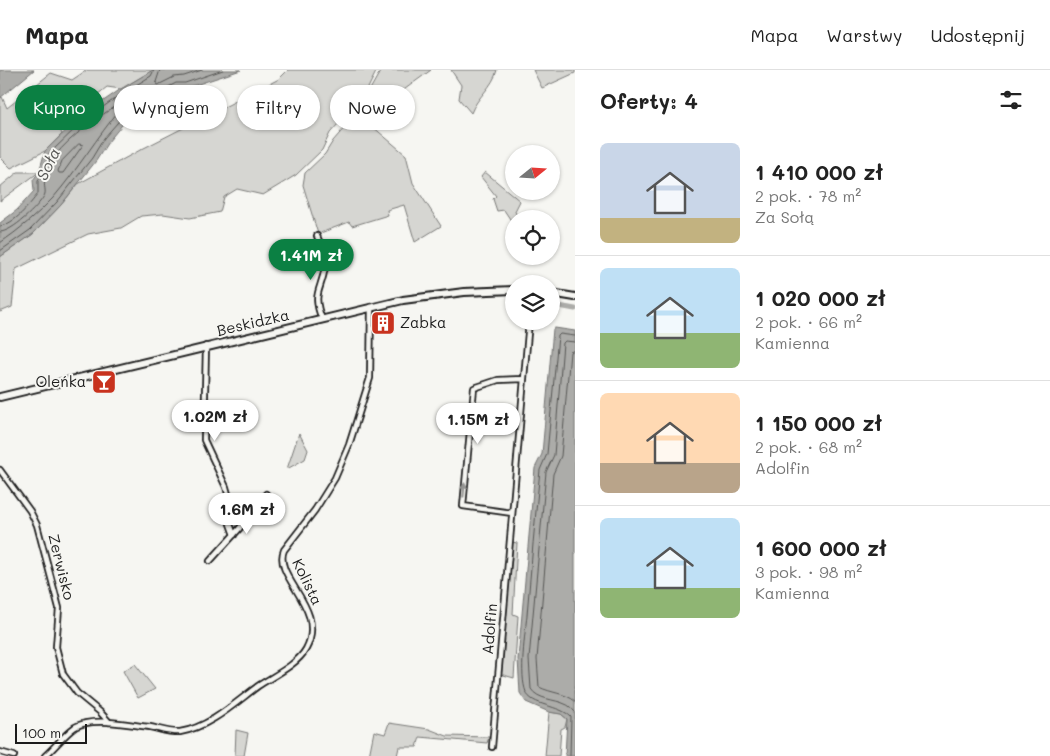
<!DOCTYPE html>
<html lang="pl">
<head>
<meta charset="utf-8">
<style>
  :root { --surface:#fff; --page:#f6f6f6; --text:#222; --muted:#767676; --line:#e0e0e0; --accent:#0b8043 }
  body { margin:0; font-family:Mali,sans-serif; background:var(--page); color:var(--text); height:100vh; display:flex; flex-direction:column; font-size:19px; white-space:nowrap }
  * { box-sizing:border-box; margin:0 }
  p { font-size:16px; color:var(--muted) }
  .icon { flex:none; width:28px; height:28px; fill:none; stroke:currentColor; stroke-width:2; stroke-linecap:round; stroke-linejoin:round }
  .map { position:relative; flex:1; overflow:hidden }
  .side { display:flex; flex-direction:column; background:var(--surface); width:475px }
  .side>* { flex:none }
  .top-card { position:absolute; left:15px; top:15px; width:475px; height:45px; display:flex; gap:10px }
  .needle { width:32px; rotate:72deg }
  .tools { position:absolute; left:505px; top:75px; display:grid; gap:10px }
  .tools a { display:grid; place-items:center; width:55px; height:55px; border-radius:50%; background:var(--surface); box-shadow:0 1px 4px #0004; font-size:25px }
  .scale { position:absolute; left:15px; bottom:12px; width:72px; box-sizing:border-box; padding-left:5px; border:2px solid #1c1c1c; border-top:0; font-size:14px; line-height:18px; white-space:nowrap; color:#1c1c1c; -webkit-text-stroke:4px #f6f6f2; paint-order:stroke }
  .price { position:absolute; translate:-50% -42px; padding:0 11px; border-radius:18px; background:#fff; color:#222; font-size:16px; line-height:32px; filter:drop-shadow(0 1px 2px #0008) }
  .price::after { content:''; position:absolute; left:50%; top:30px; width:15px; height:11px; margin-left:-8px; background:inherit; clip-path:polygon(0 0,100% 0,50% 100%) }
  .price.on { background:var(--accent); color:#fff }
  ul { padding:0; list-style:none }
  li { display:flex; align-items:center; gap:15px; height:125px; padding:0 25px }
  li+li { border-top:1px solid var(--line) }
  li span { display:grid; place-items:center; flex:none; width:140px; height:100px; border-radius:8px; color:#555 }
  li>.icon { margin-inline-start:auto }
  span .icon { width:60px; height:60px; fill:#fffc; stroke-width:1 }
  li b { font-size:21px }
  h2 { display:flex; justify-content:space-between; align-items:center; height:60px; padding:0 25px; font-size:21px }
  .tag { padding:0 18px; border-radius:22px; background:var(--surface); box-shadow:0 1px 4px #0004; font-size:18px; line-height:45px }
  .tag.on { background:var(--accent); color:#fff }
  header { display:flex; align-items:center; gap:30px; box-sizing:border-box; height:70px; padding:0 25px; background:var(--surface); border-bottom:1px solid var(--line) }
  header strong { font-size:24px }
  nav { display:flex; gap:28px; margin-inline-start:auto; font-size:18px }
  main { display:flex; flex:1; min-height:0 }
  .map>svg:first-child { display:block }
  .green { fill:#d6d6d2; stroke:#797977 }
  .water { fill:#acaca9; stroke:#727271 }
  .lines { fill:none; stroke-linecap:round; stroke-linejoin:round }
  .shore { stroke:#565654; stroke-width:1 }
  .canal { stroke:#acaca9; stroke-width:5 }
  .street-casing { stroke:#1c1c1c; stroke-width:8 }
  .secondary-casing { stroke:#1c1c1c; stroke-width:10 }
  .street { stroke:#f6f6f2; stroke-width:4.5 }
  .secondary { stroke:#f6f6f2; stroke-width:6 }
  .oneway { fill:#949492 }
  .labels { text-anchor:middle; stroke-width:4; stroke-linejoin:round; paint-order:stroke }
  .street-label { font-size:15px; fill:#1c1c1c; stroke:#f6f6f2 }
  .poi-label { font-size:15px; fill:#1c1c1c; stroke:#f6f6f2; text-anchor:start }
  .water-label { font-size:16px; font-style:italic; fill:#565654; stroke:#f6f6f2 }
</style>
</head>
<body>
<header>
<strong>Mapa</strong>
<nav><a>Mapa</a><a>Warstwy</a><a>Udostępnij</a></nav>
</header>
<main>
<div class="map">
<svg width="575" height="686" viewBox="0 0 575 686">
  <rect width="100%" height="100%" fill="#f6f6f2"/>
  <filter id="ink" filterUnits="userSpaceOnUse"><feTurbulence type="fractalNoise" baseFrequency=".02" numOctaves="2"/><feDisplacementMap in="SourceGraphic" scale="10" xChannelSelector="R" yChannelSelector="G"/><feConvolveMatrix kernelMatrix="1 2 1 2 8 2 1 2 1" color-interpolation-filters="sRGB"/></filter>
  <g filter="url(#ink)">
    <path class="green" d="M87 0H153L121 19 107 17 58 56 62 64 45 81 11 98 0 87V28L2 27 7 38 51 3 72 10Z
      M288 0H377L365 24 330 63 322 80 296 105 263 125 237 119 224 127 220 142 190 148 163 144 141 146 121 158 88 164 16 199 12 237 0 242V187L33 164 61 135 78 114 142 79 279 9Z
      M381 0H431C410 16 384 31 372 56L406 85 413 113 441 156 415 172 404 135 387 140 388 145 352 156 349 152 318 164 303 115 305 103 325 84 333 71 365 34 363 32Z
      M451 0H497C493 17 477 27 471 43L459 29 461 15Z
      M533 0H575V3L542 18Z
      M18 102H39L0 131V117Z
      M485 102 520 131 515 141 518 149H514V155L504 140 497 141 493 129 496 126 481 107Z
      M299 363 308 380 305 389 287 399Z
      M512 472 517 473 513 544 518 546 514 608 500 604Z
      M135 594 155 619 138 628 123 601Z
      M549 642 561 644 567 649 565 657 561 659 559 686H545Z
      M389 653 429 659 447 666 489 667 487 673 420 667 417 677H399L397 686H369L374 661 385 664Z
      M236 660 248 663 244 686H235Z"/>
    <path class="water" d="M0 0H34L0 28Z
      M153 0H241L186 18H177L135 39 108 72 96 91 61 135 33 164 0 187V153L17 140 34 121 33 110 39 102 45 81 80 47 121 19Z
      M555 258 575 261V686H565L567 649 561 644 549 642 526 632 520 623 518 589 535 398 542 384 553 259Z"/>
    <g class="lines">
      <path class="shore" d="M160 0 156 12 158 15 174 7 184 6 202 0
        M79 74 83 75 63 103H59L58 101 62 91Z
        M0 156C15 154 29 135 38 124V111L43 104 50 83 83 51 123 23 151 6 154 0
        M0 162C12 162 38 137 44 126 47 121 43 116 45 111 49 104 51 93 55 86 70 66 98 48 118 34L121 35V38C97 67 78 99 53 128 37 145 19 160 0 173
        M0 181 30 160 57 132 92 88 104 68 132 36 176 13H185L223 0
        M575 272 565 271 563 273 554 385 546 402 529 589 531 619C538 630 555 629 565 634 569 635 572 639 575 642
        M575 280 570 282 561 386 553 404 537 589 539 617C551 623 565 623 575 631
        M570 686 571 647C560 635 531 636 526 622 519 605 525 564 527 545 531 497 535 448 540 400L547 384 558 266 560 264 575 266"/>
      <path class="canal" d="M559 236 575 239"/>
      <defs>
        <path id="street" d="M317 166C321 176 327 186 325 196 322 221 311 222 322 249
          M206 276 204 370 226 417 230 431V454L234 465
          M0 400 30 441 37 455 59 538 56 577 63 604 77 623 100 642 109 652
          M512 443 463 436 474 318 498 310 524 309
          M210 491 239 459 266 424
          M492 677 529 251
          M0 682 14 686
          M45 686C55 677 64 665 75 657 92 646 130 655 150 657 160 659 170 663 180 662 210 657 235 633 258 616 273 606 297 595 306 579 328 538 272 507 284 480L315 440 335 408 349 375 370 308 371 237"/>
        <path id="secondary" d="M551 223 575 227
          M0 327 403 230 464 222 514 220"/>
      </defs>
      <use href="#street" class="street-casing"/>
      <use href="#secondary" class="secondary-casing"/>
      <use href="#street" class="street"/>
      <use href="#secondary" class="secondary"/>
    </g>
    <defs><path id="oneway-solid" d="M-6-.8H1V-3.2L6.5 0L1 3.2V.8H-6Z" transform="scale(1.25)"/></defs>
    <use class="oneway" href="#oneway-solid" transform="translate(464 420) rotate(-85)"/>
  </g>
  <defs>
    <symbol id="building-square" viewBox="-11 -11 22 22"><rect x="-9" y="-9" width="18" height="18" rx="4" fill="#c8321e" stroke="#f6f6f2"/><path d="M-4-6H4V6H1V3H-1V6H-4ZM-2.5-4.3h1.7v1.8h-1.7ZM.8-4.3h1.7v1.8H.8ZM-2.5-1h1.7V.8h-1.7ZM.8-1h1.7V.8H.8Z" fill="#fff"/></symbol>
    <symbol id="bar-square" viewBox="-11 -11 22 22"><rect x="-9" y="-9" width="18" height="18" rx="4" fill="#c8321e" stroke="#f6f6f2"/><path d="M-6-5H6L.8 .8V4.5H3.5V6h-7V4.5H-.8V.8Z" fill="#fff"/></symbol>
  </defs>
  <g fill-rule="evenodd">
    <use href="#building-square" x="369" y="239" width="28" height="28"/>
    <use href="#bar-square" x="90" y="298" width="28" height="28"/>
  </g>
  <g class="labels">
    <g class="street-label">
      <text transform="translate(253 253) rotate(-13)" y="5">Beskidzka</text>
      <text transform="translate(61 497) rotate(76)" y="5">Zerwisko</text>
      <text transform="translate(307 512) rotate(64)" y="5">Kolista</text>
      <text transform="translate(490 559) rotate(-85)" y="5">Adolfin</text>
    </g>
    <g class="poi-label">
      <text x="400" y="258">Zabka</text>
      <text x="86" y="317" text-anchor="end">Oleńka</text>
    </g>
    <g class="water-label">
      <text transform="translate(48 94) rotate(-64)" y="6">Soła</text>
    </g>
  </g>
</svg>
<div class="tools">
<a><svg class="needle" viewBox="-14 -14 28 28"><path d="M0-13l5 13h-10z" fill="#e53935"/><path d="M0 13l5-13h-10z" fill="#767676"/></svg></a>
<a><svg class="icon" aria-label="locate" viewBox="0 0 24 24"><circle cx="12" cy="12" r="6"/><path d="M12 2v4M12 18v4M2 12h4M18 12h4"/></svg></a>
<a><svg class="icon" aria-label="layers" viewBox="0 0 24 24"><path d="M12 4l9 5-9 5-9-5zM3 14l9 5 9-5"/></svg></a>
</div>
<div class="scale">100 m</div>
<b class="price on" style="left:311px;top:211px">1.41M zł</b>
<b class="price" style="left:215px;top:372px">1.02M zł</b>
<b class="price" style="left:478px;top:375px">1.15M zł</b>
<b class="price" style="left:247px;top:465px">1.6M zł</b>
<div class="top-card">
<a class="tag on">Kupno</a>
<a class="tag">Wynajem</a>
<a class="tag">Filtry</a>
<a class="tag">Nowe</a>
</div>
</div>
<section class="side">
<h2>Oferty: 4<svg class="icon" aria-label="filters" viewBox="0 0 24 24"><path d="M4 7h16M4 17h16"/><circle cx="9" cy="7" r="2"/><circle cx="15" cy="17" r="2"/></svg></h2>
<ul>
<li><span style="background:linear-gradient(#c9d6e8 75%,#c2b280 0)"><svg class="icon" aria-label="home" viewBox="0 0 24 24"><path d="M3 11l9-7 9 7M6 9v11h12V9"/></svg></span><div><b>1 410 000 zł</b><p>2 pok. · 78 m²</p><p>Za Sołą</p></div></li>
<li><span style="background:linear-gradient(#bfe0f5 65%,#8fb573 0)"><svg class="icon" aria-label="home" viewBox="0 0 24 24"><path d="M3 11l9-7 9 7M6 9v11h12V9"/></svg></span><div><b>1 020 000 zł</b><p>2 pok. · 66 m²</p><p>Kamienna</p></div></li>
<li><span style="background:linear-gradient(#ffd9b3 70%,#b9a48a 0)"><svg class="icon" aria-label="home" viewBox="0 0 24 24"><path d="M3 11l9-7 9 7M6 9v11h12V9"/></svg></span><div><b>1 150 000 zł</b><p>2 pok. · 68 m²</p><p>Adolfin</p></div></li>
<li><span style="background:linear-gradient(#bfe0f5 70%,#8fb573 0)"><svg class="icon" aria-label="home" viewBox="0 0 24 24"><path d="M3 11l9-7 9 7M6 9v11h12V9"/></svg></span><div><b>1 600 000 zł</b><p>3 pok. · 98 m²</p><p>Kamienna</p></div></li>
</ul>
</section>
</main>
</body>
</html>
